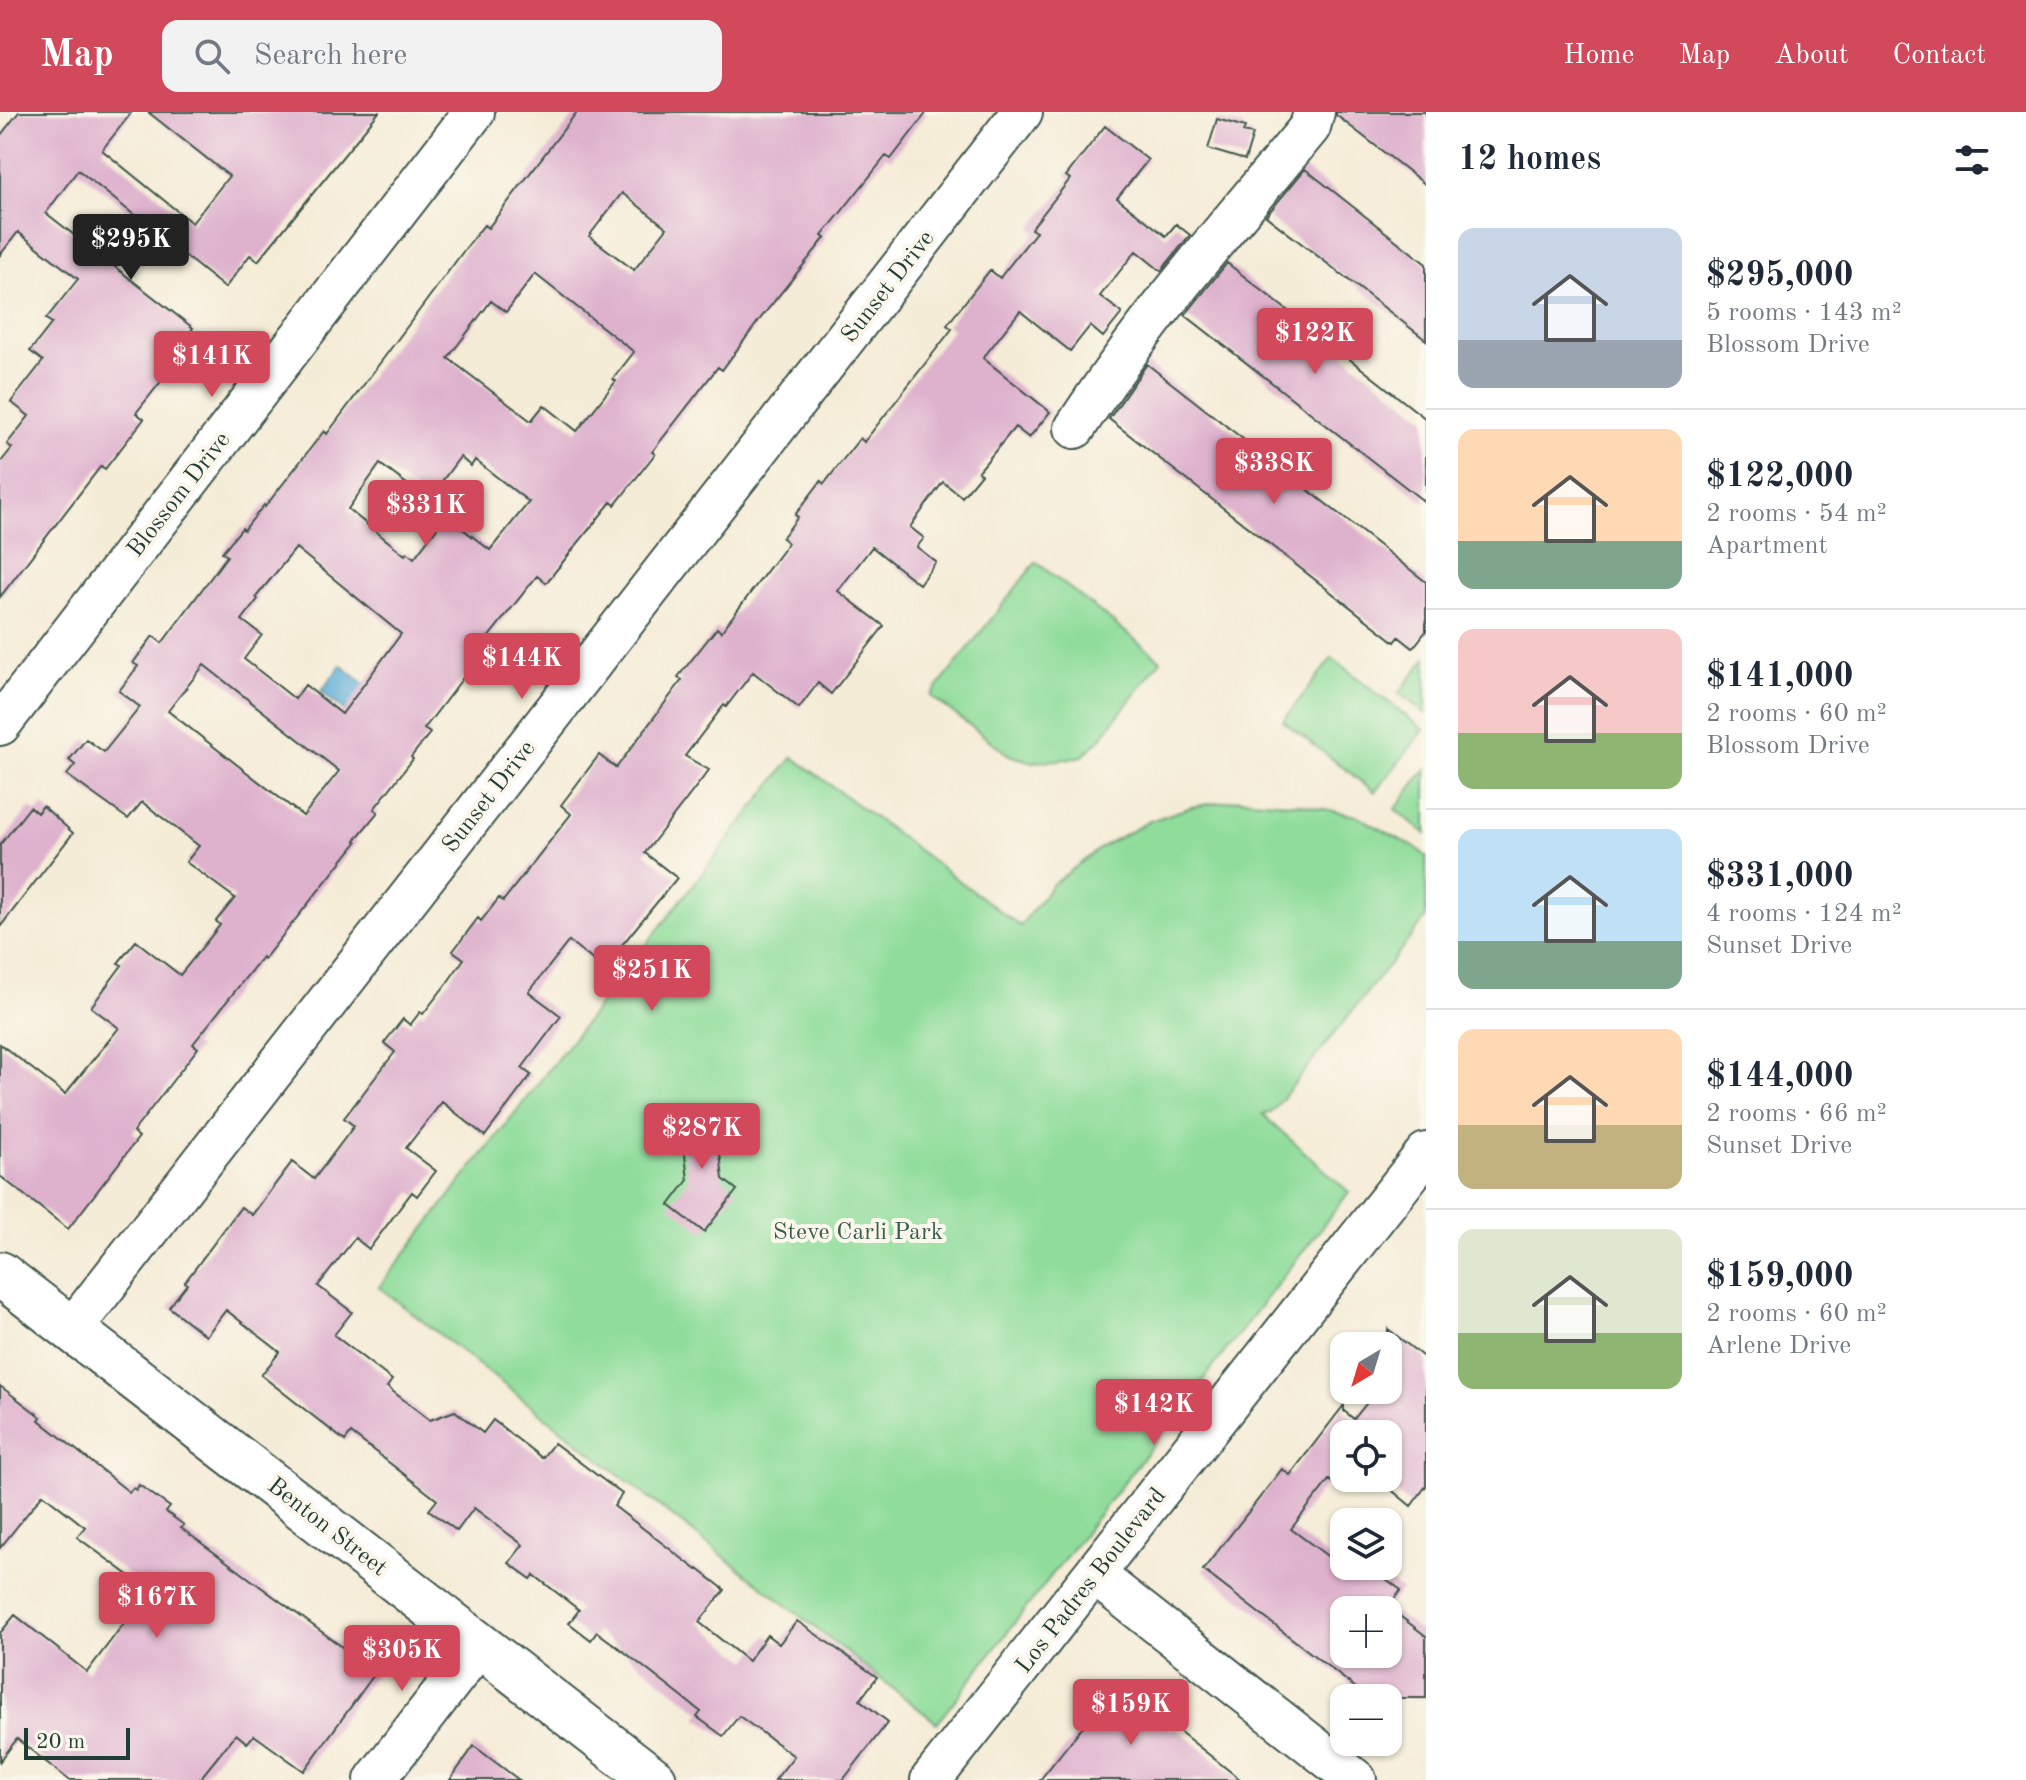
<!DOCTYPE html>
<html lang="en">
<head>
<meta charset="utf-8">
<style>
  :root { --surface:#fff; --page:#f2f2f3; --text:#1f2937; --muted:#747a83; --line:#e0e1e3; --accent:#d1495b }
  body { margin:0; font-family:"Old Standard TT",serif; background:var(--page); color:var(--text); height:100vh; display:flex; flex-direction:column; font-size:30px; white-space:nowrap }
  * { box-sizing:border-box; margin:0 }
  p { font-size:26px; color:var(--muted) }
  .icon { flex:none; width:44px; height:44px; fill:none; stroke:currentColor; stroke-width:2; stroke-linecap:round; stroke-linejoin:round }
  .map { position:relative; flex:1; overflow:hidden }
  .drawer { display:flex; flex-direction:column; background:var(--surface); width:600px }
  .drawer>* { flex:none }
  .needle { width:52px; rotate:218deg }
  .tools { position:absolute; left:1330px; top:1220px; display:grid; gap:16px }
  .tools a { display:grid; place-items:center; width:72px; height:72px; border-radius:16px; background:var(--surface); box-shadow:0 2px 6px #0004; font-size:40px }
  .scale { position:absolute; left:24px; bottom:20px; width:106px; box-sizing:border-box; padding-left:8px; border:4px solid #1f3d34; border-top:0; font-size:22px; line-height:28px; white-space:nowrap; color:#1f3d34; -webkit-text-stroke:6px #fbf7ec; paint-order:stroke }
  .price { position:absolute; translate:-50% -68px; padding:0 18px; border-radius:8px; background:var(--accent); color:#fff; font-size:26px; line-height:52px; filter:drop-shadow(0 2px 4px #0008) }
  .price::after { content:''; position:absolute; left:50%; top:48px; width:24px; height:18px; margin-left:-12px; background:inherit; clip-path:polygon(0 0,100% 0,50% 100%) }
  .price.current { background:#222; color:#fff }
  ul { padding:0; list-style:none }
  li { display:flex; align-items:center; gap:24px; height:200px; padding:0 32px }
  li+li { border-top:2px solid var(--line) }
  li span { display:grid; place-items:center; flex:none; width:224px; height:160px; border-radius:16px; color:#555 }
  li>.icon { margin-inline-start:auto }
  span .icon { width:96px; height:96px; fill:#fffc; stroke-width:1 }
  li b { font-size:34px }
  h2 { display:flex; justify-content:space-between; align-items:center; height:96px; padding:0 32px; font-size:34px }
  header { display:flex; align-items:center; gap:48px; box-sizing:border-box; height:112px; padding:0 40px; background:var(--accent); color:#fff }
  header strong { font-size:38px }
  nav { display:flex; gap:44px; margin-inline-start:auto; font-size:28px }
  .search { width:560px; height:72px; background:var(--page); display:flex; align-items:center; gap:20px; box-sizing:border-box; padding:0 28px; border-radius:16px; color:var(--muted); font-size:30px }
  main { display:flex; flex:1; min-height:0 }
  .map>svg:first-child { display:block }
  .green { fill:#90dd9b; stroke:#588d68; stroke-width:2 }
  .water { fill:#5dadd7; stroke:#3e7586; stroke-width:2 }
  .building { fill:#deb1cd; fill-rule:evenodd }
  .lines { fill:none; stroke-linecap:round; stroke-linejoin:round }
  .minor-casing { stroke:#3f574c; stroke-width:44 }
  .major-casing { stroke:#3f574c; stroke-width:48 }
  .minor { stroke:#fff; stroke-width:40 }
  .major { stroke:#fff; stroke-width:44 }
  .labels { text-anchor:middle; stroke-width:8; stroke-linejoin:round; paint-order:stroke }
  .street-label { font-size:24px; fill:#1f3d34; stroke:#fbf7ec }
  .park-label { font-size:24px; fill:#365d49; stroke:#fbf7ec }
</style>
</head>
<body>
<header>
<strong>Map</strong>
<div class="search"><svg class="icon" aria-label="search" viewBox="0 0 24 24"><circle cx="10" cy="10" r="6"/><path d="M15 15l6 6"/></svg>Search here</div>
<nav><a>Home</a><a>Map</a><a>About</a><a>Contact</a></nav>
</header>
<main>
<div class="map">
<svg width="1426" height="1668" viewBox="0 0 1426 1668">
  <rect width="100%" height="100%" fill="#fbf7ec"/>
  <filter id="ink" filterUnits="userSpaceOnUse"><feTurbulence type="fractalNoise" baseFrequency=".0125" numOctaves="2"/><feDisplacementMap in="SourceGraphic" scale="16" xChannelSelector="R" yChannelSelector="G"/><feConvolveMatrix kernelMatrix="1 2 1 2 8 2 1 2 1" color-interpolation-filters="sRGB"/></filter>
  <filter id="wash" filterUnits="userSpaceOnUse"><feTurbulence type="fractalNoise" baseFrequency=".006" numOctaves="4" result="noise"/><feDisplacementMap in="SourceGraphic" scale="32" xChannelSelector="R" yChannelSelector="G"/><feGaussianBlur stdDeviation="1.8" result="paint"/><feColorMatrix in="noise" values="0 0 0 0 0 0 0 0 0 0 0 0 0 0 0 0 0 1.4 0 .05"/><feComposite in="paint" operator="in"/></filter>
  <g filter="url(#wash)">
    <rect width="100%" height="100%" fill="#f5ecd7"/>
    <path class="green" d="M1036 450 1161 548 1100 627 1083 644 1058 648 1032 650 1009 643 931 584Z
      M1332 546 1424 618 1375 680 1283 609Z
      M1426 546V602L1399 581Z
      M793 645 1020 814 1053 772 1103 734 1150 709 1191 695 1240 687 1301 692 1357 704 1414 735 1426 744V806L1271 1001 1262 1002 1349 1080 937 1611 379 1175Z
      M1426 657V722L1395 697Z"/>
    <path class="water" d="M341 553 370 577 348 601 321 580Z"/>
    <g id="blocks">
      <path class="building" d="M19 0H132L102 38 192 111 229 64 148 0H379L258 149 250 143 225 176 78 58 46 101 193 216 183 230 189 234 136 301 144 307 105 357 101 354 0 485V351L12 336 7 332 29 304 11 290 43 249 30 239 52 211 46 207 78 167 18 120 0 143V24Z
        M577 0H927L891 47 886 44 822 124 825 126 760 207 722 258 718 255 652 340 655 342 615 393 611 390 546 471 537 464 468 551 472 554 424 617 430 621 411 645 413 647 374 697 378 700 355 728 357 730 264 847 262 845 193 932 198 936 133 1020 139 1025 68 1117 0 1064V932L65 982 119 916 91 895 122 853 118 851 136 829 180 863 220 813 216 809 235 786 186 750 199 734 142 690 128 707 67 663 75 653 69 648 86 627 104 640 140 595 119 579 138 554 133 551 153 524 162 531 227 444 222 440 242 416 244 418 264 393 265 395 324 319 327 322 465 137 484 113 488 116ZM622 81 667 116 634 158 589 124ZM535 162 634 240 613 267 616 269 577 319 544 293 531 309 448 246 491 189 506 200ZM460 345 471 354 475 348 529 390 490 438 446 404 414 446 407 440 405 443 348 397 380 352 428 388ZM296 436 401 522 342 602 305 573 295 587 244 547 262 523 242 508 258 487 256 485ZM204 553 339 659 303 704 168 599Z
        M1336 0H1426V73L1336 3Z
        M1217 7 1245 15 1243 20 1253 22 1245 48 1208 37Z
        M1105 14 1148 48 1117 86 1166 124 1176 112 1190 123 1161 159 1136 139 1100 184 1122 201 1103 225 1090 214 1070 239 1020 199 983 246 1050 300 1029 326 1015 315 978 360 981 362 962 385 943 370 910 415 924 426 917 435 936 450 919 472 872 435 838 479 884 514 831 582 818 571 799 596 753 560 726 595 724 593 685 644 709 658 645 741 677 766 603 856 569 829 529 880 561 904 522 956 531 963 485 1024 442 990 406 1036 436 1059 417 1084 412 1080 369 1137 355 1126 318 1174 352 1200 334 1223 392 1268 387 1275 430 1308 455 1299 483 1321 493 1308 542 1346 554 1331 622 1382 614 1394 697 1458 698 1457 725 1478 699 1510 748 1549 767 1523 779 1532 797 1509 877 1565 860 1588 888 1610 843 1668H775L794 1644 739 1604 723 1624 697 1605 701 1600 627 1542 597 1520 591 1528 569 1511 579 1498 534 1463 531 1467 509 1451 523 1433 474 1396 457 1419 429 1398 437 1388 351 1321 345 1329 261 1263 280 1240 226 1198 206 1224 169 1195 187 1172 185 1170 241 1095 252 1103 292 1050 314 1067 354 1014 344 1006 395 940 384 931 403 907 410 913 420 900 423 902 447 871 464 847 453 839 478 806 481 809 499 786 503 789 571 702 561 693 599 643 616 656 682 568 678 565 717 516 721 520 788 431 782 426 798 405 795 403 821 369 824 372 860 326 864 330 952 217 947 213 990 158 1000 166 1002 163 1036 120 1031 117 1070 67 1066 64Z
        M1305 57 1426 152V228L1266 104Z
        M1227 151 1426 307V391L1185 203Z
        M1147 252 1426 470V519L1413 536 1399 525 1395 530 1109 307Z
        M43 694 73 721 0 815V733L30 695 37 701Z
        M715 998 723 1067 737 1078 704 1120 669 1093 688 1068 680 1002Z
        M1388 1217 1426 1247V1374L1411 1394 1377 1366H1388V1322H1344V1379L1329 1368 1291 1417 1341 1454H1368L1401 1478 1388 1495 1426 1524V1586H1369L1203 1458 1282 1357 1290 1363 1344 1293V1299L1354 1307 1377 1278H1388ZM1344 1498H1388V1542H1344Z
        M0 1274 41 1305 39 1308 129 1380 133 1376 136 1378 139 1373 170 1395 166 1400 184 1413 181 1416 376 1560 304 1659 254 1623 247 1631 236 1622 199 1668H69L17 1627 0 1649V1521L15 1503 87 1560 149 1478 77 1425 85 1415 43 1382 0 1436Z
        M1108 1569 1171 1618 1174 1615 1241 1668H1040L1087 1609 1080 1604Z
        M474 1634 519 1668H450Z"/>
    </g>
  </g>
  <g filter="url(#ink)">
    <use href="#blocks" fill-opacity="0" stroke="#3f574c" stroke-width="2"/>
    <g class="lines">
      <defs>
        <path id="minor" d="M1075 316C1144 209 1229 113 1310 15L1314 0
          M0 613 474 0
          M72 1217 1022 0
          M1095 1463 1356 1668
          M375 1668 480 1532
          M931 1668 1426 1041"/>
        <path id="major" d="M0 1162 654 1668"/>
      </defs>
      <use href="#minor" class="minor-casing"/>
      <use href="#major" class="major-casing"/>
      <use href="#minor" class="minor"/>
      <use href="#major" class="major"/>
    </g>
  </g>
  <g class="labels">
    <g class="street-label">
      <text transform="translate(887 174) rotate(-52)" y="8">Sunset Drive</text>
      <text transform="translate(178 382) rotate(-52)" y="8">Blossom Drive</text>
      <text transform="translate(488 684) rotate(-52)" y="8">Sunset Drive</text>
      <text transform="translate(328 1414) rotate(38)" y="8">Benton Street</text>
      <text transform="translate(1090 1468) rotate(-52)" y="8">Los Padres Boulevard</text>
    </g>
    <g class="park-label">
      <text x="858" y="1127">Steve Carli Park</text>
    </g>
  </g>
</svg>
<div class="tools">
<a><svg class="needle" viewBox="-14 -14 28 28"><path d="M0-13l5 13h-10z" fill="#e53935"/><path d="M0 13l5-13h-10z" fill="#747a83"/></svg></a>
<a><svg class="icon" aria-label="locate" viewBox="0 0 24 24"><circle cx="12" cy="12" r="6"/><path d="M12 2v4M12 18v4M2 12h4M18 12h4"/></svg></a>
<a><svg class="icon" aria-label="layers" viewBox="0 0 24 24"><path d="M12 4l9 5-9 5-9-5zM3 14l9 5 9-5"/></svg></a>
<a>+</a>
<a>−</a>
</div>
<div class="scale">20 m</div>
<b class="price current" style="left:131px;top:170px">$295K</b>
<b class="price" style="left:1315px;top:264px">$122K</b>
<b class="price" style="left:212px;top:287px">$141K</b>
<b class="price" style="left:1274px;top:394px">$338K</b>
<b class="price" style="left:426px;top:436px">$331K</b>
<b class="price" style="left:522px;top:589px">$144K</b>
<b class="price" style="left:652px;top:901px">$251K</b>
<b class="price" style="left:702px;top:1059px">$287K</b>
<b class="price" style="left:1154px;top:1335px">$142K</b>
<b class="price" style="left:157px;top:1528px">$167K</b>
<b class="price" style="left:402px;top:1581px">$305K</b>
<b class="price" style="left:1131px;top:1635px">$159K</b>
</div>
<section class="drawer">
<h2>12 homes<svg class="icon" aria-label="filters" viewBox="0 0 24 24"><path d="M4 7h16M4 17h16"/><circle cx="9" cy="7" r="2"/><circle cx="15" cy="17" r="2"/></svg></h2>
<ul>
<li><span style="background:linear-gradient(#c9d6e8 70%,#9aa5b1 0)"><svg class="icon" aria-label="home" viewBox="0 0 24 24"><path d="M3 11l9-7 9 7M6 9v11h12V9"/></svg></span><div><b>$295,000</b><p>5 rooms · 143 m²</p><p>Blossom Drive</p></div></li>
<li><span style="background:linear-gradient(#ffd9b3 70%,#7fa58c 0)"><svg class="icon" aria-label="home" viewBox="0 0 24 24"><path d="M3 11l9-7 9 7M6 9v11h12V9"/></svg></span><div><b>$122,000</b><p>2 rooms · 54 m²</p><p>Apartment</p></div></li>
<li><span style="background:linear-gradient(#f6c9c9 65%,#8fb573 0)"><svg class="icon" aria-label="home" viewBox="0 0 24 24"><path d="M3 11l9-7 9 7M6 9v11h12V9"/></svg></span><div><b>$141,000</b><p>2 rooms · 60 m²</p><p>Blossom Drive</p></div></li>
<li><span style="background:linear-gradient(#bfe0f5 70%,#7fa58c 0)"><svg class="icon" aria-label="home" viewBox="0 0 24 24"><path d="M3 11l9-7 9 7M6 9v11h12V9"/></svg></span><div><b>$331,000</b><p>4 rooms · 124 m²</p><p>Sunset Drive</p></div></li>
<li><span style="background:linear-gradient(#ffd9b3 60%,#c2b280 0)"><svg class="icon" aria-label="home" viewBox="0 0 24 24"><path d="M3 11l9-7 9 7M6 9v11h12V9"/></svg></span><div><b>$144,000</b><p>2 rooms · 66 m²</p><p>Sunset Drive</p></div></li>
<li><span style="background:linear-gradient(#dfe7d0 65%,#8fb573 0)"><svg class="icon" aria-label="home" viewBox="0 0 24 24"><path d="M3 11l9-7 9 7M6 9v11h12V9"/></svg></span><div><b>$159,000</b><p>2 rooms · 60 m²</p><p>Arlene Drive</p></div></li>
</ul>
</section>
</main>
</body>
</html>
